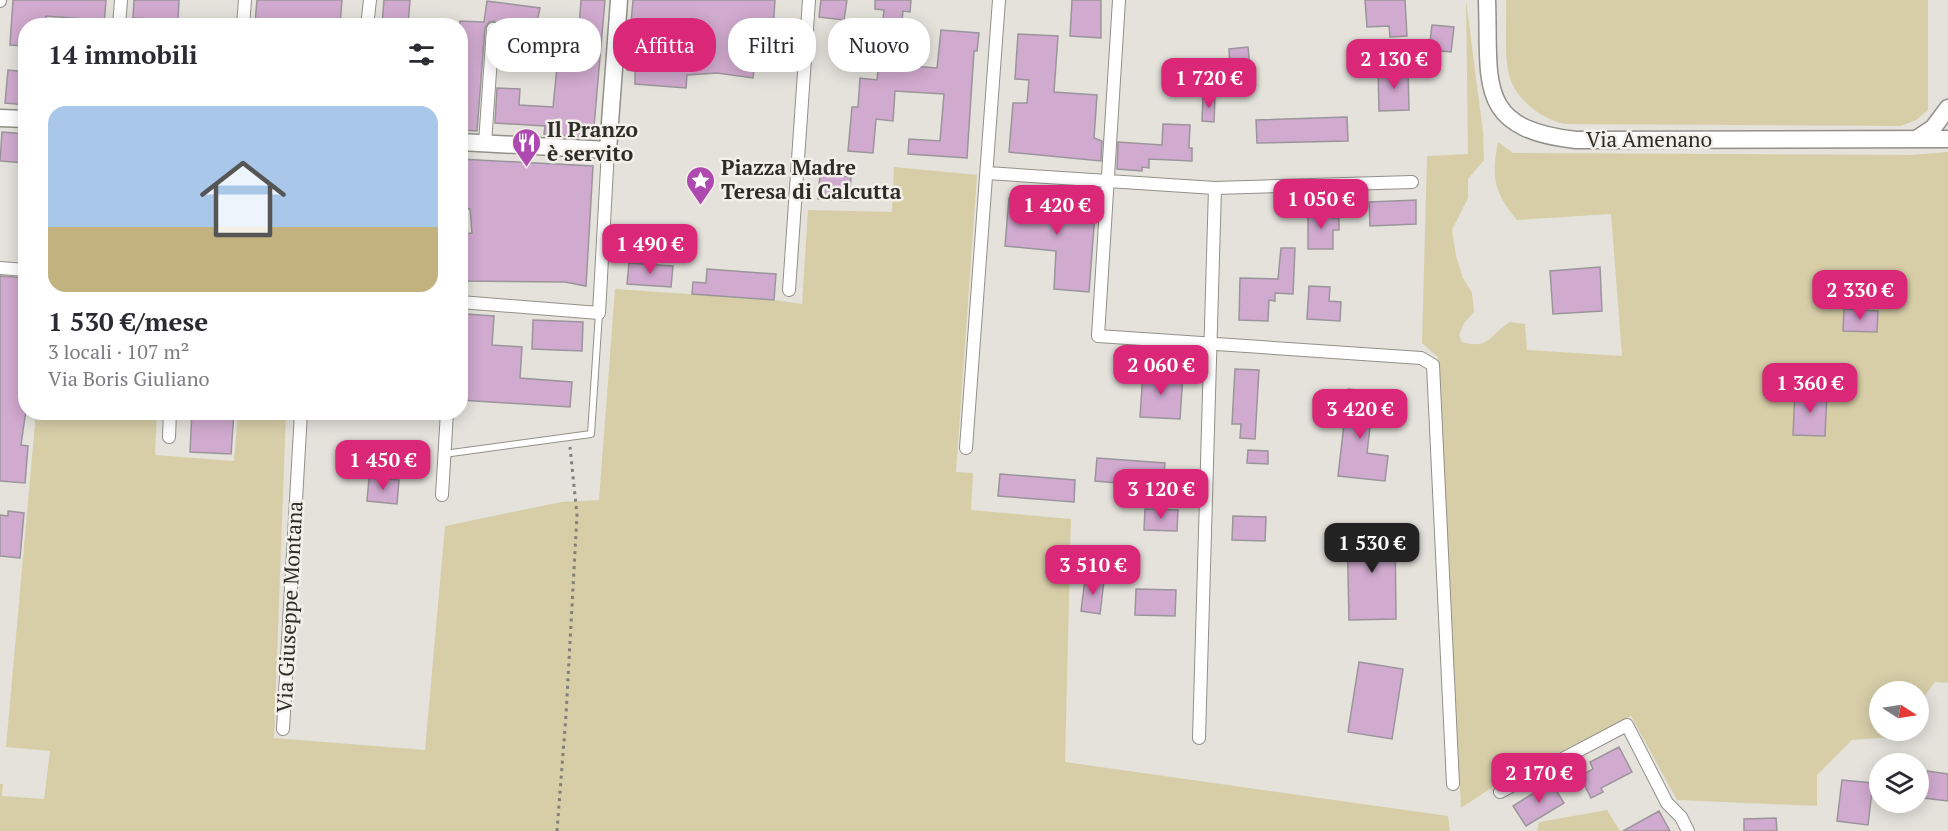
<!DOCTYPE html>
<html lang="it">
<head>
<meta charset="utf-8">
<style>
  :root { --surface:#fff; --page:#f2f2f3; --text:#2b2b33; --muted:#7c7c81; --line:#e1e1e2; --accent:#db2777 }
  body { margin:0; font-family:"PT Serif",serif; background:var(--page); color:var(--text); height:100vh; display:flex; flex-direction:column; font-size:22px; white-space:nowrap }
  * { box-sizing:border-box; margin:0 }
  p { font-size:20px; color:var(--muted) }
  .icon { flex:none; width:33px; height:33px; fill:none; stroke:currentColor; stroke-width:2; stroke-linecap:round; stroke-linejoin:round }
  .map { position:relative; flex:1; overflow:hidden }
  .sheet { position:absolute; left:18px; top:18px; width:450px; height:402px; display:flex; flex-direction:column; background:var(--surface); border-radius:24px; box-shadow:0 3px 15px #0003 }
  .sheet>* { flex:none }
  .banner { position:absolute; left:486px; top:18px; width:570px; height:54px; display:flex; gap:12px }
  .needle { width:39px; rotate:102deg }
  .fabs { position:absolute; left:1869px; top:681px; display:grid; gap:12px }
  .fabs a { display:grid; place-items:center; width:60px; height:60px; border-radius:50%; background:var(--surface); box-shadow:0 3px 15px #0003; font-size:30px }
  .price { position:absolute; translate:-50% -51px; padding:0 14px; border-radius:12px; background:var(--accent); color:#fff; font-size:20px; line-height:39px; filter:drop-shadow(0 2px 3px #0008) }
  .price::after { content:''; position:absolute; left:50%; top:36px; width:18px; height:14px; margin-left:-9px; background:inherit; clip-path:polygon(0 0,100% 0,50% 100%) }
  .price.active { background:#222; color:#fff }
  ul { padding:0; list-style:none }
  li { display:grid; align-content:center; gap:12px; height:318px; padding:0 30px }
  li+li { border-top:2px solid var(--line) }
  li span { display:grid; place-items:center; height:186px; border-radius:18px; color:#555 }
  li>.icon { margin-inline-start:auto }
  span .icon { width:108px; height:108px; fill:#fffc; stroke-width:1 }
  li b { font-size:26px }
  h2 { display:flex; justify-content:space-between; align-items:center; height:72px; padding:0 30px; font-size:26px }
  .tag { padding:0 21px; border-radius:24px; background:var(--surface); box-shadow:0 3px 15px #0003; font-size:21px; line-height:54px }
  .tag.active { background:var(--accent); color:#fff }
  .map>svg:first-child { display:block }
  .green { fill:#d7cea8 }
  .building { fill:#d0aacf; stroke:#9b959b; stroke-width:1.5; fill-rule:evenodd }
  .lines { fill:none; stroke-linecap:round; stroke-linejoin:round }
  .lane-casing { stroke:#929089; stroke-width:8 }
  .street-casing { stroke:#929089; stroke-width:14 }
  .secondary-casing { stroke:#929089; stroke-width:19 }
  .path { stroke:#807f7a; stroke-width:3; stroke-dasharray:3 4.5; stroke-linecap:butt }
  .lane { stroke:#fff; stroke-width:6 }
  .street { stroke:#fff; stroke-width:12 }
  .secondary { stroke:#fff; stroke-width:16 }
  .labels { text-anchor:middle; stroke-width:5; stroke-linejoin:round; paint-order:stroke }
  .poi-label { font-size:21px; font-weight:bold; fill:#2d2c29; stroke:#f2f0e8; text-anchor:start }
  .street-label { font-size:21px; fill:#2d2c29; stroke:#f2f0e8 }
</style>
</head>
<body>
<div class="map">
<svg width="1948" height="831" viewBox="0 0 1948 831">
  <rect width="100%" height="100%" fill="#e4e2db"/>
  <path class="green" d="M1466 0 1483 132 1484 160 1468 179V198L1452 230 1456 256 1463 278 1472 293 1474 312 1464 323 1459 335 1462 342C1490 350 1489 335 1510 322L1525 324 1527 350 1622 356 1611 214 1517 220C1494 193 1491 177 1498 142L1513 153 1911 155 1948 152V683L1935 682 1919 703 1918 692H1880V730L1897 731 1892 737 1852 740 1817 775V806L1677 800 1631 716 1497 784 1461 808 1438 357 1422 343 1427 156 1468 154Z
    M1506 0H1928V110L1916 120 1901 126 1565 124C1540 119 1512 97 1508 70 1504 48 1507 22 1506 0Z
    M894 167 977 175 956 472 973 473 971 510 1071 519 1065 762 1448 816 1450 831H0V784H3L2 796 44 799 50 751 6 747 36 413H157L155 455 234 461 238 413H286L274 738 425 750 445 526 561 502 599 500 615 289 774 300 802 304 808 210 892 212Z
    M1607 810 1620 831H1537L1539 822Z"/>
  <path class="building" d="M13 0H106L104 26H84V19L46 16 45 26H26V46L10 45Z
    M134 0H179L178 21 133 18Z
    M257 0H342L340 25 302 22V26H290L255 23Z
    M384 0H410L408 26H382Z
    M581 0H605L593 138 544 134 545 126 495 123 497 88 520 89 519 105 553 107 557 67 575 68 577 40 528 35 526 60 499 57 501 29 494 21 489 22 485 28 477 131 460 130V21L484 22 487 1 540 8 537 22 579 27Z
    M633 0H775L773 29 782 30 780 50 757 47 753 78 717 73 687 75 686 88 635 84V71L627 70ZM645 32 689 36 687 62 643 59Z
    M821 0H847L844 20 819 17Z
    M875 0H911L910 12 903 11 897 65 937 68 941 30 979 33 977 51H974L967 158 908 154 909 139 940 141 944 94 895 91 893 121 876 119 873 153 848 151 852 107H858L860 78 877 80 884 10 875 9Z
    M1072 0H1101V38L1070 36Z
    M1365 0H1405L1407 36 1390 37 1389 26 1367 27Z
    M1432 25 1454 27 1451 52 1429 50Z
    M1018 34 1058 36 1054 92 1097 95 1094 138 1102 141 1101 161 1009 152 1013 103H1027L1029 80 1015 79Z
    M1248 47 1250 69 1230 71 1229 49Z
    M1408 68 1409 110 1379 111 1378 69Z
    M8 70 26 72V105L5 103Z
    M1203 96 1215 97 1214 122 1202 121Z
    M1347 117 1348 141 1257 143 1256 120Z
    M1163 124 1190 125 1189 148H1192V161L1149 159V168L1142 167V171L1117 169 1118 142 1162 145Z
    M2 132 26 134V163L0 161Z
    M460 159 593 166 586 286 565 282 460 281V234L472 233 470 209 460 208Z
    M820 174 851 177 849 201 818 199Z
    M1060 197 1096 200 1089 292 1054 289 1056 251 1005 246 1009 198 1059 203Z
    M1416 200V224L1370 226 1369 202Z
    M1308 211 1332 212V218H1339V230H1333V249H1308Z
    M1281 248H1295L1293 294 1275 293V301L1269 300 1268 321 1239 320 1240 278 1278 279Z
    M629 263 673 266 671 287 627 284Z
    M1600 267 1602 311 1553 314 1550 271Z
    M707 269 776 274 774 300 692 294 693 282 706 283Z
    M0 276 26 278V410L21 445 28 446 25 483 0 481Z
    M1309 286 1330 287 1329 301 1341 302 1340 321 1307 319Z
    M1844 309 1878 311 1877 332 1843 331Z
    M466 314 494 316 492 345 522 347 520 378 572 382 570 407 460 400Z
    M533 320 583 322 582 351 532 349Z
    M1235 369 1259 370 1255 439 1240 438 1241 424H1232Z
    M1143 372 1183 375 1180 419 1140 417Z
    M1348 389 1374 392 1367 453 1388 456 1385 481 1338 476Z
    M1795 391 1827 392 1825 436 1793 435Z
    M192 412H234L231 454 190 452Z
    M1248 450 1268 451V464L1247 463Z
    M1097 458 1165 463 1163 487 1095 481Z
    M1000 474 1075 480 1074 502 998 496Z
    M369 478 399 480 397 504 367 501Z
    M1145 509 1178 510 1177 531 1144 530Z
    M8 511 24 513 20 558 0 556V515L8 516Z
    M1233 516 1266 517 1265 541 1232 540Z
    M1347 528H1395L1396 619 1349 620Z
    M1085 579 1104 581 1100 614 1081 611Z
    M1136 589 1176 590 1175 616 1135 615Z
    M1359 662 1403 669 1392 739 1348 732Z
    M1619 747 1632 772 1601 788 1603 792 1591 798 1580 776 1593 769 1590 762Z
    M1927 771 1948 774V801L1924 798Z
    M1842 780 1873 783 1868 825 1837 821Z
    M1551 782 1564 803 1526 826 1513 806Z
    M1659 811 1670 831H1623Z
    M1776 818 1777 831H1744V819Z"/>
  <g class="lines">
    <defs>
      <path id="lane" d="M444 454 591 434 599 313"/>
      <path id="street" d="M1119 0 1098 336 1421 358 1433 365 1453 784
        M0 1V0
        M119 26 121 0
        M243 26 245 0
        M367 26 370 0
        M485 143 493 29
        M987 173 1215 188 1412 182
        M0 268 26 270
        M789 290 809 0
        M460 302 599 313 608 150
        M169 437 170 412
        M966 448 999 0
        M442 495 447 412
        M283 729 301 412
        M1199 738 1215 188
        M1500 792 1627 725 1667 803 1681 817 1688 831"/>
      <path id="secondary" d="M1487 0C1490 83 1475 129 1576 140L1948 139
        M0 118 26 119
        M1918 138 1933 128 1948 108
        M460 142 608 150 619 0"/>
    </defs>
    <use href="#lane" class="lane-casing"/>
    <use href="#street" class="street-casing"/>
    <use href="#secondary" class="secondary-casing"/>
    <path class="path" d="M557 831 566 715 577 515 570 447"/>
    <use href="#lane" class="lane"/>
    <use href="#street" class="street"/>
    <use href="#secondary" class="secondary"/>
  </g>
  <defs>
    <symbol id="restaurant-pin" viewBox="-11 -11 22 30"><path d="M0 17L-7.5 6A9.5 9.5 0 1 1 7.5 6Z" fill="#ad49af" stroke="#f2f0e8"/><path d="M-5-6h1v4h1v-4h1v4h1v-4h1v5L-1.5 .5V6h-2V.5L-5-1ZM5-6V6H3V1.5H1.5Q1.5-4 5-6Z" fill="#fff"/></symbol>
    <symbol id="sight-pin" viewBox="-11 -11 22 30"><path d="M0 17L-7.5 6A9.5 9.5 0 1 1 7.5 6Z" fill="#ad49af" stroke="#f2f0e8"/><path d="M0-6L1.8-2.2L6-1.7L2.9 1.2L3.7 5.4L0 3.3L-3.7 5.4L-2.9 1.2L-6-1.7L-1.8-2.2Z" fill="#fff"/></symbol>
  </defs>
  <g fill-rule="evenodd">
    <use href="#restaurant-pin" x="510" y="126" width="33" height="45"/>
    <use href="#sight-pin" x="684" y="164" width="33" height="45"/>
  </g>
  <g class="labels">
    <g class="poi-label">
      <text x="547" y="137">Il Pranzo<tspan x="547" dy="24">è servito</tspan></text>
      <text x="721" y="175">Piazza Madre<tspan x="721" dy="24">Teresa di Calcutta</tspan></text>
    </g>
    <g class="street-label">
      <text x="1649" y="147">Via Amenano</text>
      <text transform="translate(290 607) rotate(-87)" y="7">Via Giuseppe Montana</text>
    </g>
  </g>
</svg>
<div class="fabs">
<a><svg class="needle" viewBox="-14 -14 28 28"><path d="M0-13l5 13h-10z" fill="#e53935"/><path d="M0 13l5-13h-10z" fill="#7c7c81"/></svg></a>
<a><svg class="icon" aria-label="layers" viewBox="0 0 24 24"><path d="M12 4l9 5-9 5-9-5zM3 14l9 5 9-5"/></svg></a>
</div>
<b class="price" style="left:1394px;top:90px">2 130 €</b>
<b class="price" style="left:1209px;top:109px">1 720 €</b>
<b class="price" style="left:1321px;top:230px">1 050 €</b>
<b class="price" style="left:1057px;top:236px">1 420 €</b>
<b class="price" style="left:650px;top:275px">1 490 €</b>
<b class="price" style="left:1860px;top:321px">2 330 €</b>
<b class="price" style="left:1161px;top:396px">2 060 €</b>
<b class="price" style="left:1810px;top:414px">1 360 €</b>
<b class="price" style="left:1360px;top:440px">3 420 €</b>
<b class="price" style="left:383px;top:491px">1 450 €</b>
<b class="price" style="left:1161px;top:520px">3 120 €</b>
<b class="price active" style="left:1372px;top:574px">1 530 €</b>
<b class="price" style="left:1093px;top:596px">3 510 €</b>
<b class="price" style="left:1539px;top:804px">2 170 €</b>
<div class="banner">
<a class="tag">Compra</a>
<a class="tag active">Affitta</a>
<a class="tag">Filtri</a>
<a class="tag">Nuovo</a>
</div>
<section class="sheet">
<h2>14 immobili<svg class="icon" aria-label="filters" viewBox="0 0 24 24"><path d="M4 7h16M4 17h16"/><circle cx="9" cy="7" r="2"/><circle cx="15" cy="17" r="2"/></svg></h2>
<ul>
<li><span style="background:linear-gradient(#a9c7e8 65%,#c2b280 0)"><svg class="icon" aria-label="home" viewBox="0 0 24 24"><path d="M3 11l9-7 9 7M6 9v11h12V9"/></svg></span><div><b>1 530 €/mese</b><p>3 locali · 107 m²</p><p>Via Boris Giuliano</p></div></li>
</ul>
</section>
</div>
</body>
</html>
